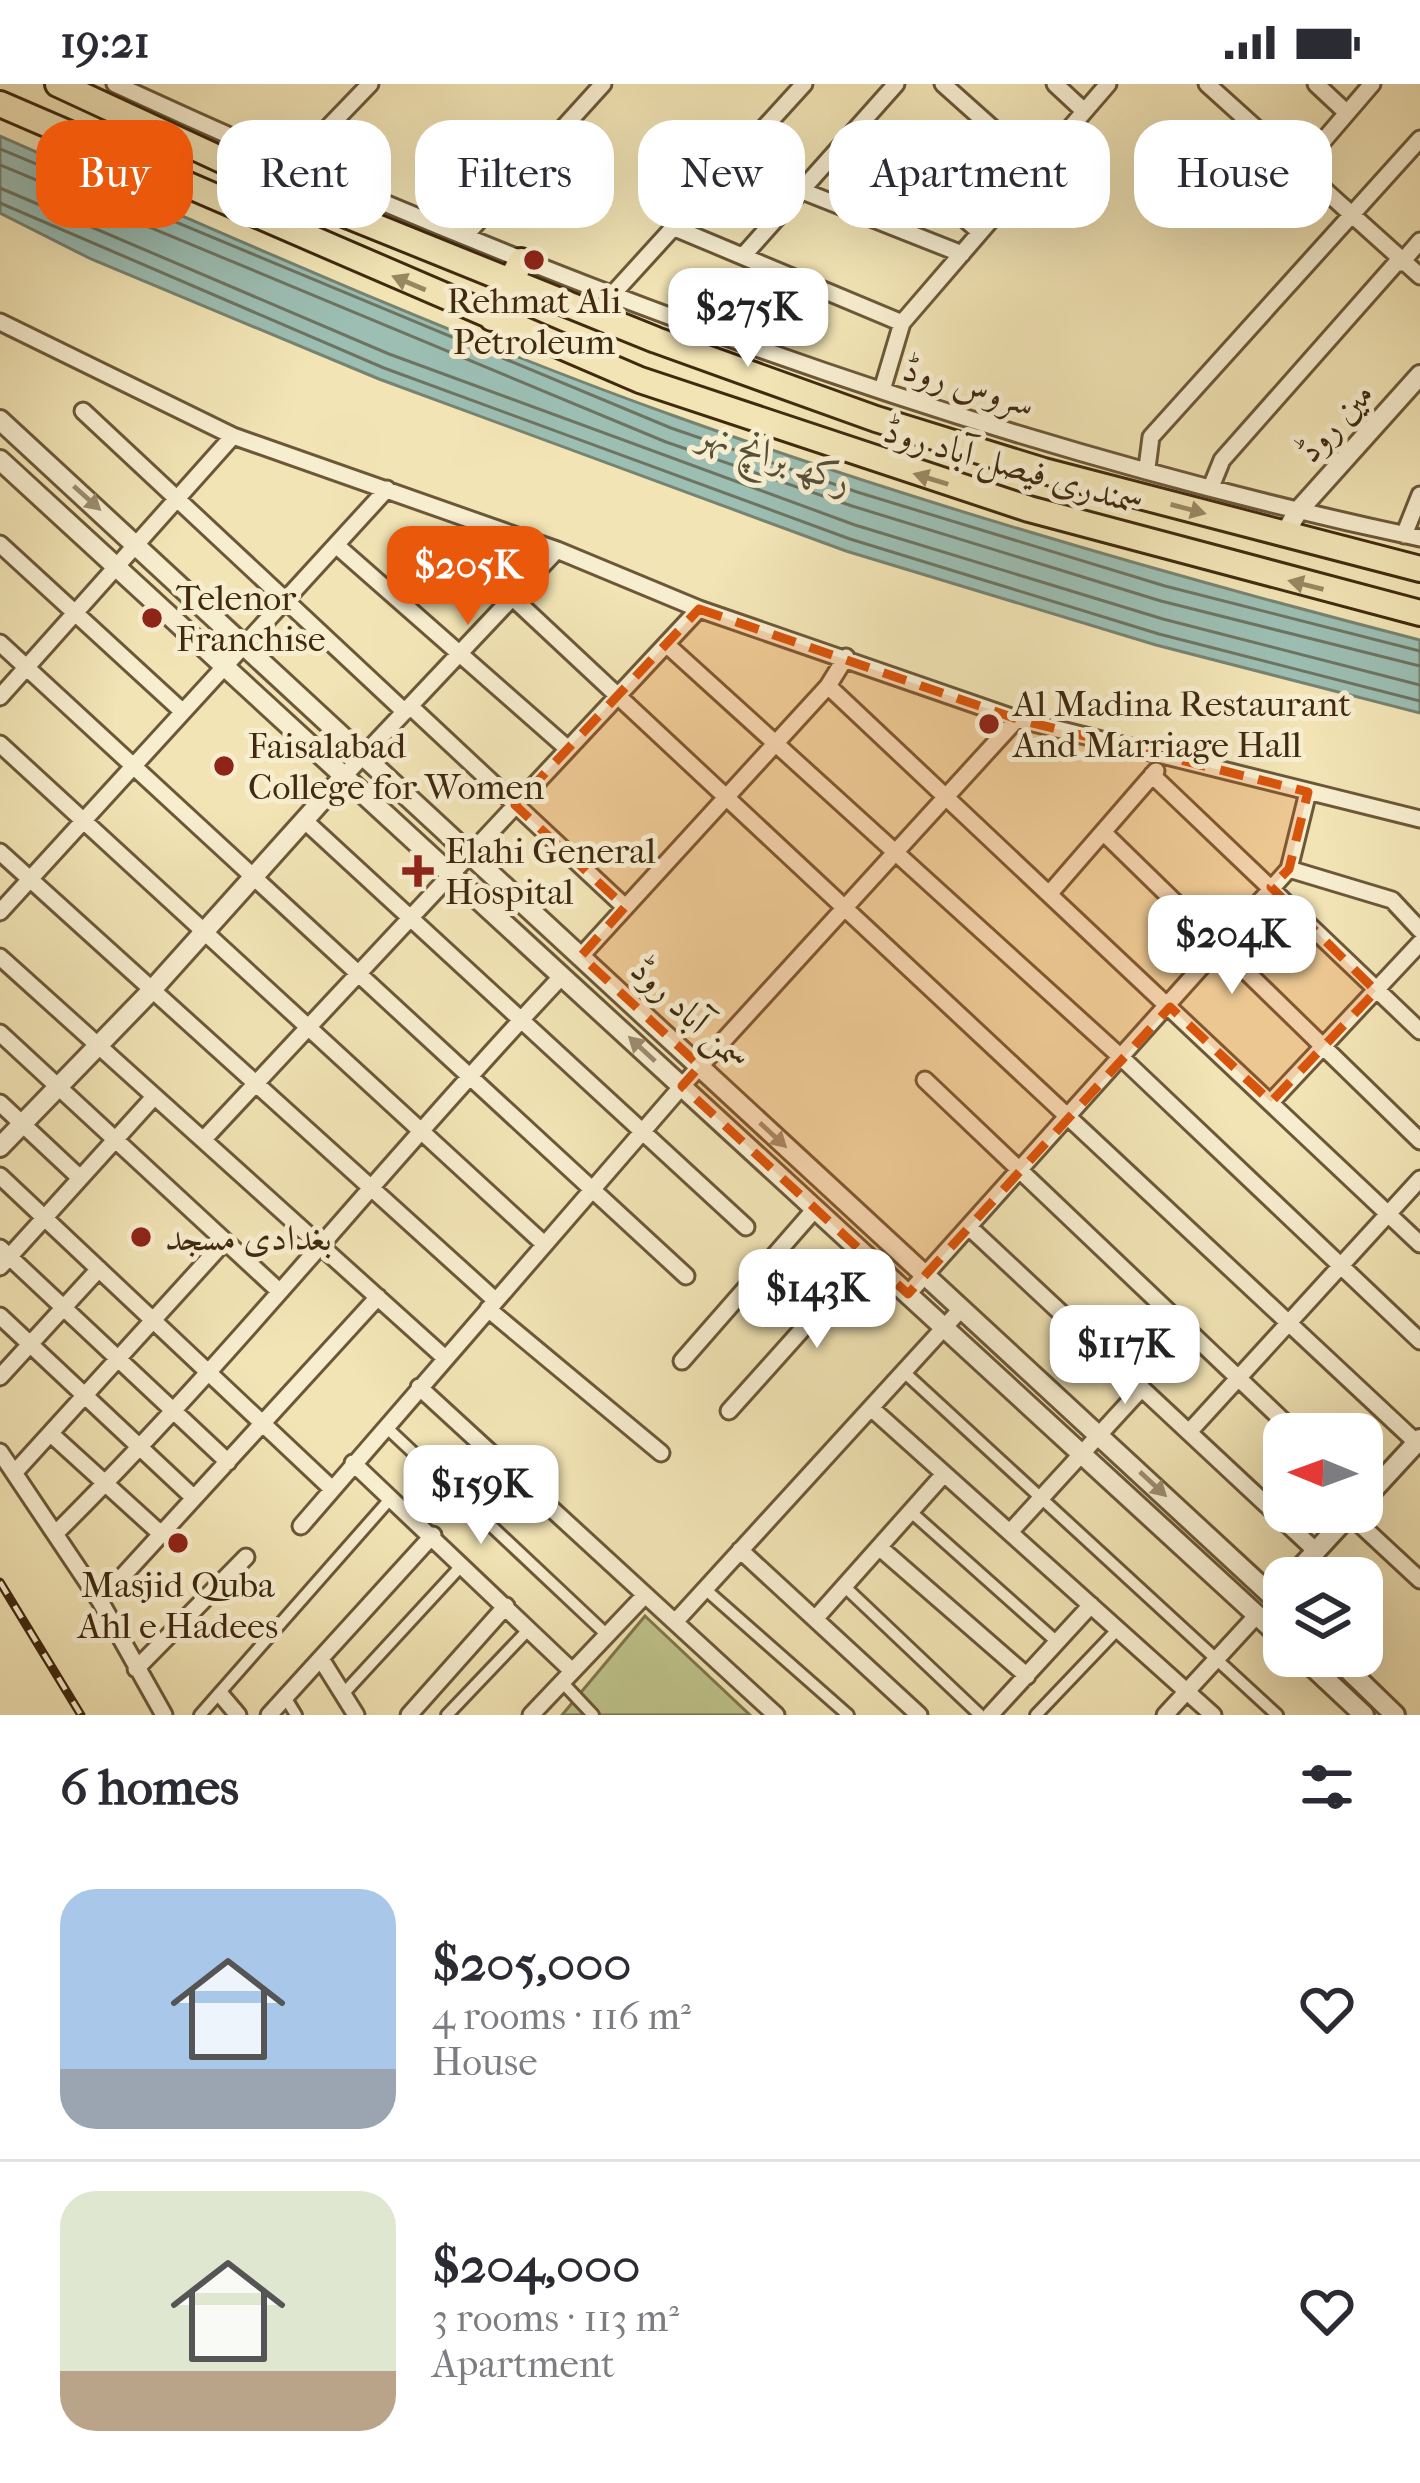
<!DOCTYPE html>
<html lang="en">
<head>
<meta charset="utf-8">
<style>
  :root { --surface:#fff; --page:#f7f7f7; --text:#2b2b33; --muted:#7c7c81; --line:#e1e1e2; --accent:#ea580c }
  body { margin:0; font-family:"IM FELL French Canon",Amiri,serif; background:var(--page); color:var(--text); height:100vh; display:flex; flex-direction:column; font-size:45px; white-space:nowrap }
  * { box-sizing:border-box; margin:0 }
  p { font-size:39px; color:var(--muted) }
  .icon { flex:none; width:66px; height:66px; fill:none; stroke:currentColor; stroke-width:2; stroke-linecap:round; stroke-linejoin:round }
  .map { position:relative; height:1631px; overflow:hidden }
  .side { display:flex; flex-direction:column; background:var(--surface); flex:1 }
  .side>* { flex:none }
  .hud { position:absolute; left:36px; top:36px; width:1350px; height:108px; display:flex; gap:24px }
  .needle { width:78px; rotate:271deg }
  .buttons { position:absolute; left:1263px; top:1329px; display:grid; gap:24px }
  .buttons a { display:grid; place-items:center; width:120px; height:120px; border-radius:24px; background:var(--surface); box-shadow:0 12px 48px #0002; font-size:60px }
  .price { position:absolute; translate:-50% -102px; padding:0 27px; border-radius:24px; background:#fff; color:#222; font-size:39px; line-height:78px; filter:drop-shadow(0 3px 6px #0008) }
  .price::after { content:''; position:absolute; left:50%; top:72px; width:36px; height:27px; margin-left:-18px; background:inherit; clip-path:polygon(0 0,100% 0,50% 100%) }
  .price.current { background:var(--accent); color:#fff }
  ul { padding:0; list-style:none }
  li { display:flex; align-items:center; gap:36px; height:300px; padding:0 60px }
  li+li { border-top:3px solid var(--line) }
  li span { display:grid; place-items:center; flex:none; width:336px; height:240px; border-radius:36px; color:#555 }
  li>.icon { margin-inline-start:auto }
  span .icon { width:144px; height:144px; fill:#fffc; stroke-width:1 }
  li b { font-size:51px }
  h2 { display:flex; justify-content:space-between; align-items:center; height:144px; padding:0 60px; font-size:51px }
  .tag { padding:0 42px; border-radius:36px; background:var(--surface); box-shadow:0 12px 48px #0002; font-size:42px; line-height:108px }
  .tag.current { background:var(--accent); color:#fff }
  .status { display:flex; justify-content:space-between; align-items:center; height:84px; padding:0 60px; background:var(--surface); direction:ltr }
  .status svg { height:33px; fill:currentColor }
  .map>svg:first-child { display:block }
  .green { fill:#bfc38b; stroke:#80764d; stroke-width:3 }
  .water { fill:#9cbeb3; stroke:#778371; stroke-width:3 }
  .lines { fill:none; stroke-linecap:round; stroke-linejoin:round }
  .shore { stroke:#6e7461; stroke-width:3 }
  .pedestrian-casing { stroke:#6c5838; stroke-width:16 }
  .minor-casing { stroke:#6c5838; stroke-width:21 }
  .tertiary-casing { stroke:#6c5838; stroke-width:24 }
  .primary-casing { stroke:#402a0f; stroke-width:30 }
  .pedestrian { stroke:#f7edcf; stroke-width:10 }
  .minor { stroke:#f7edcf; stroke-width:15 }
  .tertiary { stroke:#f7edcf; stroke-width:18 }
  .primary { stroke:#f2e4b5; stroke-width:24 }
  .rail-casing { stroke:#402a0f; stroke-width:9 }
  .rail { stroke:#f7edcf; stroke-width:4.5; stroke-dasharray:14; stroke-linecap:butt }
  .oneway { fill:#998762 }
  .oneway2 { fill:#9c8c6f }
  .marked { fill:#d7540c; fill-opacity:0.2; stroke:#d7540c; stroke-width:9; stroke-dasharray:24 15; stroke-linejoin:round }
  .poi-dot { fill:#8f2418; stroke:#f7edcf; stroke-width:4.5 }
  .labels { text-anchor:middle; stroke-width:10; stroke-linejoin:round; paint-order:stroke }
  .poi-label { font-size:36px; fill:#402a0f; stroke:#f7edcf; text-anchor:start }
  .street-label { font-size:36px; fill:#402a0f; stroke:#f7edcf }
  .water-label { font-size:39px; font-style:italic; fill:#574f38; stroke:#f7edcf }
</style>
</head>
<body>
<div class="status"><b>19:21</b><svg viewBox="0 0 49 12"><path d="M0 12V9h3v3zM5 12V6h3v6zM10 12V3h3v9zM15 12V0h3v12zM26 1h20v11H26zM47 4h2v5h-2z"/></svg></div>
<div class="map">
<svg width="1420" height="1631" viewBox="0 0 1420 1631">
  <rect width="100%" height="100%" fill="#f2e4b5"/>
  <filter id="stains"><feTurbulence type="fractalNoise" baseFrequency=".00167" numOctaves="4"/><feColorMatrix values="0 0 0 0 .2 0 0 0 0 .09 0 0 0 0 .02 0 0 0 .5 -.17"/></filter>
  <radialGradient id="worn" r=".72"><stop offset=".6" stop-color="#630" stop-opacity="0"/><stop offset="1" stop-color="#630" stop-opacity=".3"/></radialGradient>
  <path class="green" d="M645 1532 750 1631H562Z"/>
  <path class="water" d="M0 52C224 150 450 252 680 334 923 421 1171 492 1420 556V629L1156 561 846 467 379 295 91 175 0 129Z"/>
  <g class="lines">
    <path class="shore" d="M0 65 671 344 857 408 1165 502 1420 567
      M0 81 666 358 852 422 1161 517 1420 582
      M0 104 389 270 855 441 1163 535 1420 601
      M0 119 384 284 850 455 1159 550 1420 617"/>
    <defs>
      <path id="pedestrian" d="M904 1288 1277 1631
        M385 1342 605 1549
        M910 1427 1057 1558
        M844 1502 980 1631
        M705 1505 848 1631
        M562 1598 593 1631
        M343 1610 462 1481
        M285 1613 296 1631
        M200 1631 391 1414
        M447 1631 529 1545
        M1036 1631 1118 1545"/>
      <path id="minor" d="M115 0C533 193 969 358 1420 454
        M943 0 1036 83
        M1055 0 1084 27
        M1207 0 1420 192
        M1316 0 1347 29
        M859 44 980 148
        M292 81 370 0
        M1299 85 1372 0
        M805 108 962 170
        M675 144 902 239
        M465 152 603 0
        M743 172 896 0
        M1401 179 1420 157
        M611 212 804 0
        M0 238 233 352 557 466 699 525 1017 635 1420 735
        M882 306 902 239 1108 0
        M83 327 405 628
        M1147 384 1151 353 1420 55
        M1211 403 1222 376 1398 177
        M1404 451 1420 411
        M0 460 183 628
        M336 461 568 665
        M512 513 1417 1359
        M0 559 686 1192
        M666 560 1123 975 1420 1257
        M828 602 1420 1160
        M0 613 233 352
        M410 622 625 823
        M0 660 544 1160
        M1152 691 1420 947
        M343 693 557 466
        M304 736 746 1143
        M1103 748 1156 687
        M0 768 495 1216
        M1289 785 1392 816 1420 846
        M1050 809 1103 748 1420 1057
        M0 828 387 405
        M581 872 828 602 846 573
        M0 873 445 1274
        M0 949 279 1207
        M925 996 1297 1350
        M1271 1018 1420 859
        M0 1019 80 1094
        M203 1056 699 525
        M0 1092 331 1404
        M969 1143 1316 1467
        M0 1164 228 1378
        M0 1183 153 1014
        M908 1210 1289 785 1308 708
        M488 1225 661 1369
        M0 1232 194 1414
        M682 1277 815 1125
        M0 1293 99 1185
        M419 1303 776 1631
        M871 1324 1213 1631
        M729 1327 867 1173
        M1189 1348 1420 1095
        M51 1350 161 1450
        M0 1368 100 1517 164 1631
        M353 1379 571 1586
        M15 1388 225 1157
        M1350 1431 1420 1496
        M301 1442 682 1002 1017 635
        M1010 1448 1142 1304
        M55 1450C233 1273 389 1075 562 892
        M879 1463 1027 1592
        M740 1466 919 1631
        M100 1517 378 1213
        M815 1535 944 1390
        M675 1538 962 1224
        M321 1575 356 1631
        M136 1585 246 1473
        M221 1611 238 1631
        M269 1631 433 1451
        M409 1631 506 1522
        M531 1631 645 1511
        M990 1631 1091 1521
        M1165 1631 1257 1531"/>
      <path id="tertiary" d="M0 336 1284 1523
        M0 376 1284 1556
        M1284 451 1298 427 1420 291
        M0 1063 151 907 343 693
        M1362 1418 1420 1355
        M1291 1494 1352 1428
        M1301 1572 1364 1631
        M1334 1572 1395 1631"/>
      <path id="primary" d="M58 0 302 113 656 256 876 335 1044 387 1420 485
        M0 20 640 296 1029 425 1420 529
        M492 234 521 177"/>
    </defs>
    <use href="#pedestrian" class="pedestrian-casing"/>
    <use href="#minor" class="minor-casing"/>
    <use href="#tertiary" class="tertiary-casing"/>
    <use href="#primary" class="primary-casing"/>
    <use href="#pedestrian" class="pedestrian"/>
    <use href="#minor" class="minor"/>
    <use href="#tertiary" class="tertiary"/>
    <use href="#primary" class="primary"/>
    <defs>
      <path id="rail" d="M0 1498 81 1631"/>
    </defs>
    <use href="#rail" class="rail-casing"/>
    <use href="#rail" class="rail"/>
  </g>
  <defs><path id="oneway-solid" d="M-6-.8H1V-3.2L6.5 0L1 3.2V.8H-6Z" transform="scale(3)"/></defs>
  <g class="oneway">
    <use href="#oneway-solid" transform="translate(409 199) rotate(-157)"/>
    <use href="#oneway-solid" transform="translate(931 395) rotate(-163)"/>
    <use href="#oneway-solid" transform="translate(1188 425) rotate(15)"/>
    <use href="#oneway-solid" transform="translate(1306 501) rotate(-166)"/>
  </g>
  <g class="oneway2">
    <use href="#oneway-solid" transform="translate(87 414) rotate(42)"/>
    <use href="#oneway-solid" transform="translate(642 965) rotate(-137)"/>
    <use href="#oneway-solid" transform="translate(773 1051) rotate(43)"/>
    <use href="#oneway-solid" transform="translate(1153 1400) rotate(43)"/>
  </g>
  <path class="marked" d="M699 525 1017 635 1308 708 1289 785 1271 803 1376 907 1271 1018 1170 923 908 1210 682 1002 700 982 581 872 625 823 515 721Z"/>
  <g class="poi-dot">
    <circle cx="534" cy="176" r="12"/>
    <circle cx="152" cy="534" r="12"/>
    <circle cx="989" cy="640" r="12"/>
    <circle cx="224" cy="682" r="12"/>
    <path d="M412 769h12v12h12v12h-12v12h-12v-12h-12v-12h12z"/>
    <circle cx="141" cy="1153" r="12"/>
    <circle cx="178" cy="1459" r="12"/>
  </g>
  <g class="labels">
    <g class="poi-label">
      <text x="534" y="229" text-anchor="middle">Rehmat Ali<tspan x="534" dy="41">Petroleum</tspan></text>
      <text x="176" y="526">Telenor<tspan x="176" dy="41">Franchise</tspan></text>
      <text x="1013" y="632">Al Madina Restaurant<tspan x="1013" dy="41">And Marriage Hall</tspan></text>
      <text x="248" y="674">Faisalabad<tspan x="248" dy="41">College for Women</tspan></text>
      <text x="445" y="779">Elahi General<tspan x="445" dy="41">Hospital</tspan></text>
      <text x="165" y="1166">بغدادی مسجد</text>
      <text x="178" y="1513" text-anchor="middle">Masjid Quba<tspan x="178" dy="41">Ahl e Hadees</tspan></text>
    </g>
    <g class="street-label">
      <text transform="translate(969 301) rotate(16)" y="13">سروس روڈ</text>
      <text transform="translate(1334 337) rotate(-48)" y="13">مین روڈ</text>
      <text transform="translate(1014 381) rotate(16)" y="13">سمندری فیصل آباد روڈ</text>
      <text transform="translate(691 929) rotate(43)" y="13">سمن آباد روڈ</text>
    </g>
    <g class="water-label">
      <text transform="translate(776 371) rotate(19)" y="14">رکھ برانچ نہر</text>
    </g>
  </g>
  <rect width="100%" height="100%" filter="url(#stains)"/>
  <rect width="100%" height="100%" fill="url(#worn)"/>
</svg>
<div class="buttons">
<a><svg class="needle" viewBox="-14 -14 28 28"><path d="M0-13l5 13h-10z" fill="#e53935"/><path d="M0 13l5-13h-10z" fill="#7c7c81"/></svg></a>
<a><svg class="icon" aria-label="layers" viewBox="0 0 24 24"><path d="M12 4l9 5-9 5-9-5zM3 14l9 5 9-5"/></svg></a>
</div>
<b class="price" style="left:748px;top:286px">$275K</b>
<b class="price current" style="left:468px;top:544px">$205K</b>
<b class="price" style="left:1232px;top:913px">$204K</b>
<b class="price" style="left:817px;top:1267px">$143K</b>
<b class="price" style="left:1125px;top:1323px">$117K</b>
<b class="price" style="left:481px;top:1463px">$159K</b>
<div class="hud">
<a class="tag current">Buy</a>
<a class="tag">Rent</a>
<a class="tag">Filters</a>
<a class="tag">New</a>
<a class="tag">Apartment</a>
<a class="tag">House</a>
</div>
</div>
<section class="side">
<h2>6 homes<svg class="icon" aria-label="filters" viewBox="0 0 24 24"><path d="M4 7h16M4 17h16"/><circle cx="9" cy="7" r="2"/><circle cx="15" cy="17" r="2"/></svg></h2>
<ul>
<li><span style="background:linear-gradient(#a9c7e8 75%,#9aa5b1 0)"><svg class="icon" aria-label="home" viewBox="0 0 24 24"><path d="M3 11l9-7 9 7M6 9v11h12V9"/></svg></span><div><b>$205,000</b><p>4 rooms · 116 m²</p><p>House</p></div><svg class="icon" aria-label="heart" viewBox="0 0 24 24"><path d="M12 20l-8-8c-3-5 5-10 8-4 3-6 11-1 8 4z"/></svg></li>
<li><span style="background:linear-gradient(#dfe7d0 75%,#b9a48a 0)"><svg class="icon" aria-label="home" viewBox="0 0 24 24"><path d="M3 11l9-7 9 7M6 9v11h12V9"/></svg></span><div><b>$204,000</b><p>3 rooms · 113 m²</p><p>Apartment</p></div><svg class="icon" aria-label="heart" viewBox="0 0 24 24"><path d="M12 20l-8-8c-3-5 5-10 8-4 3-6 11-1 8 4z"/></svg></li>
</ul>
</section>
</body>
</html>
